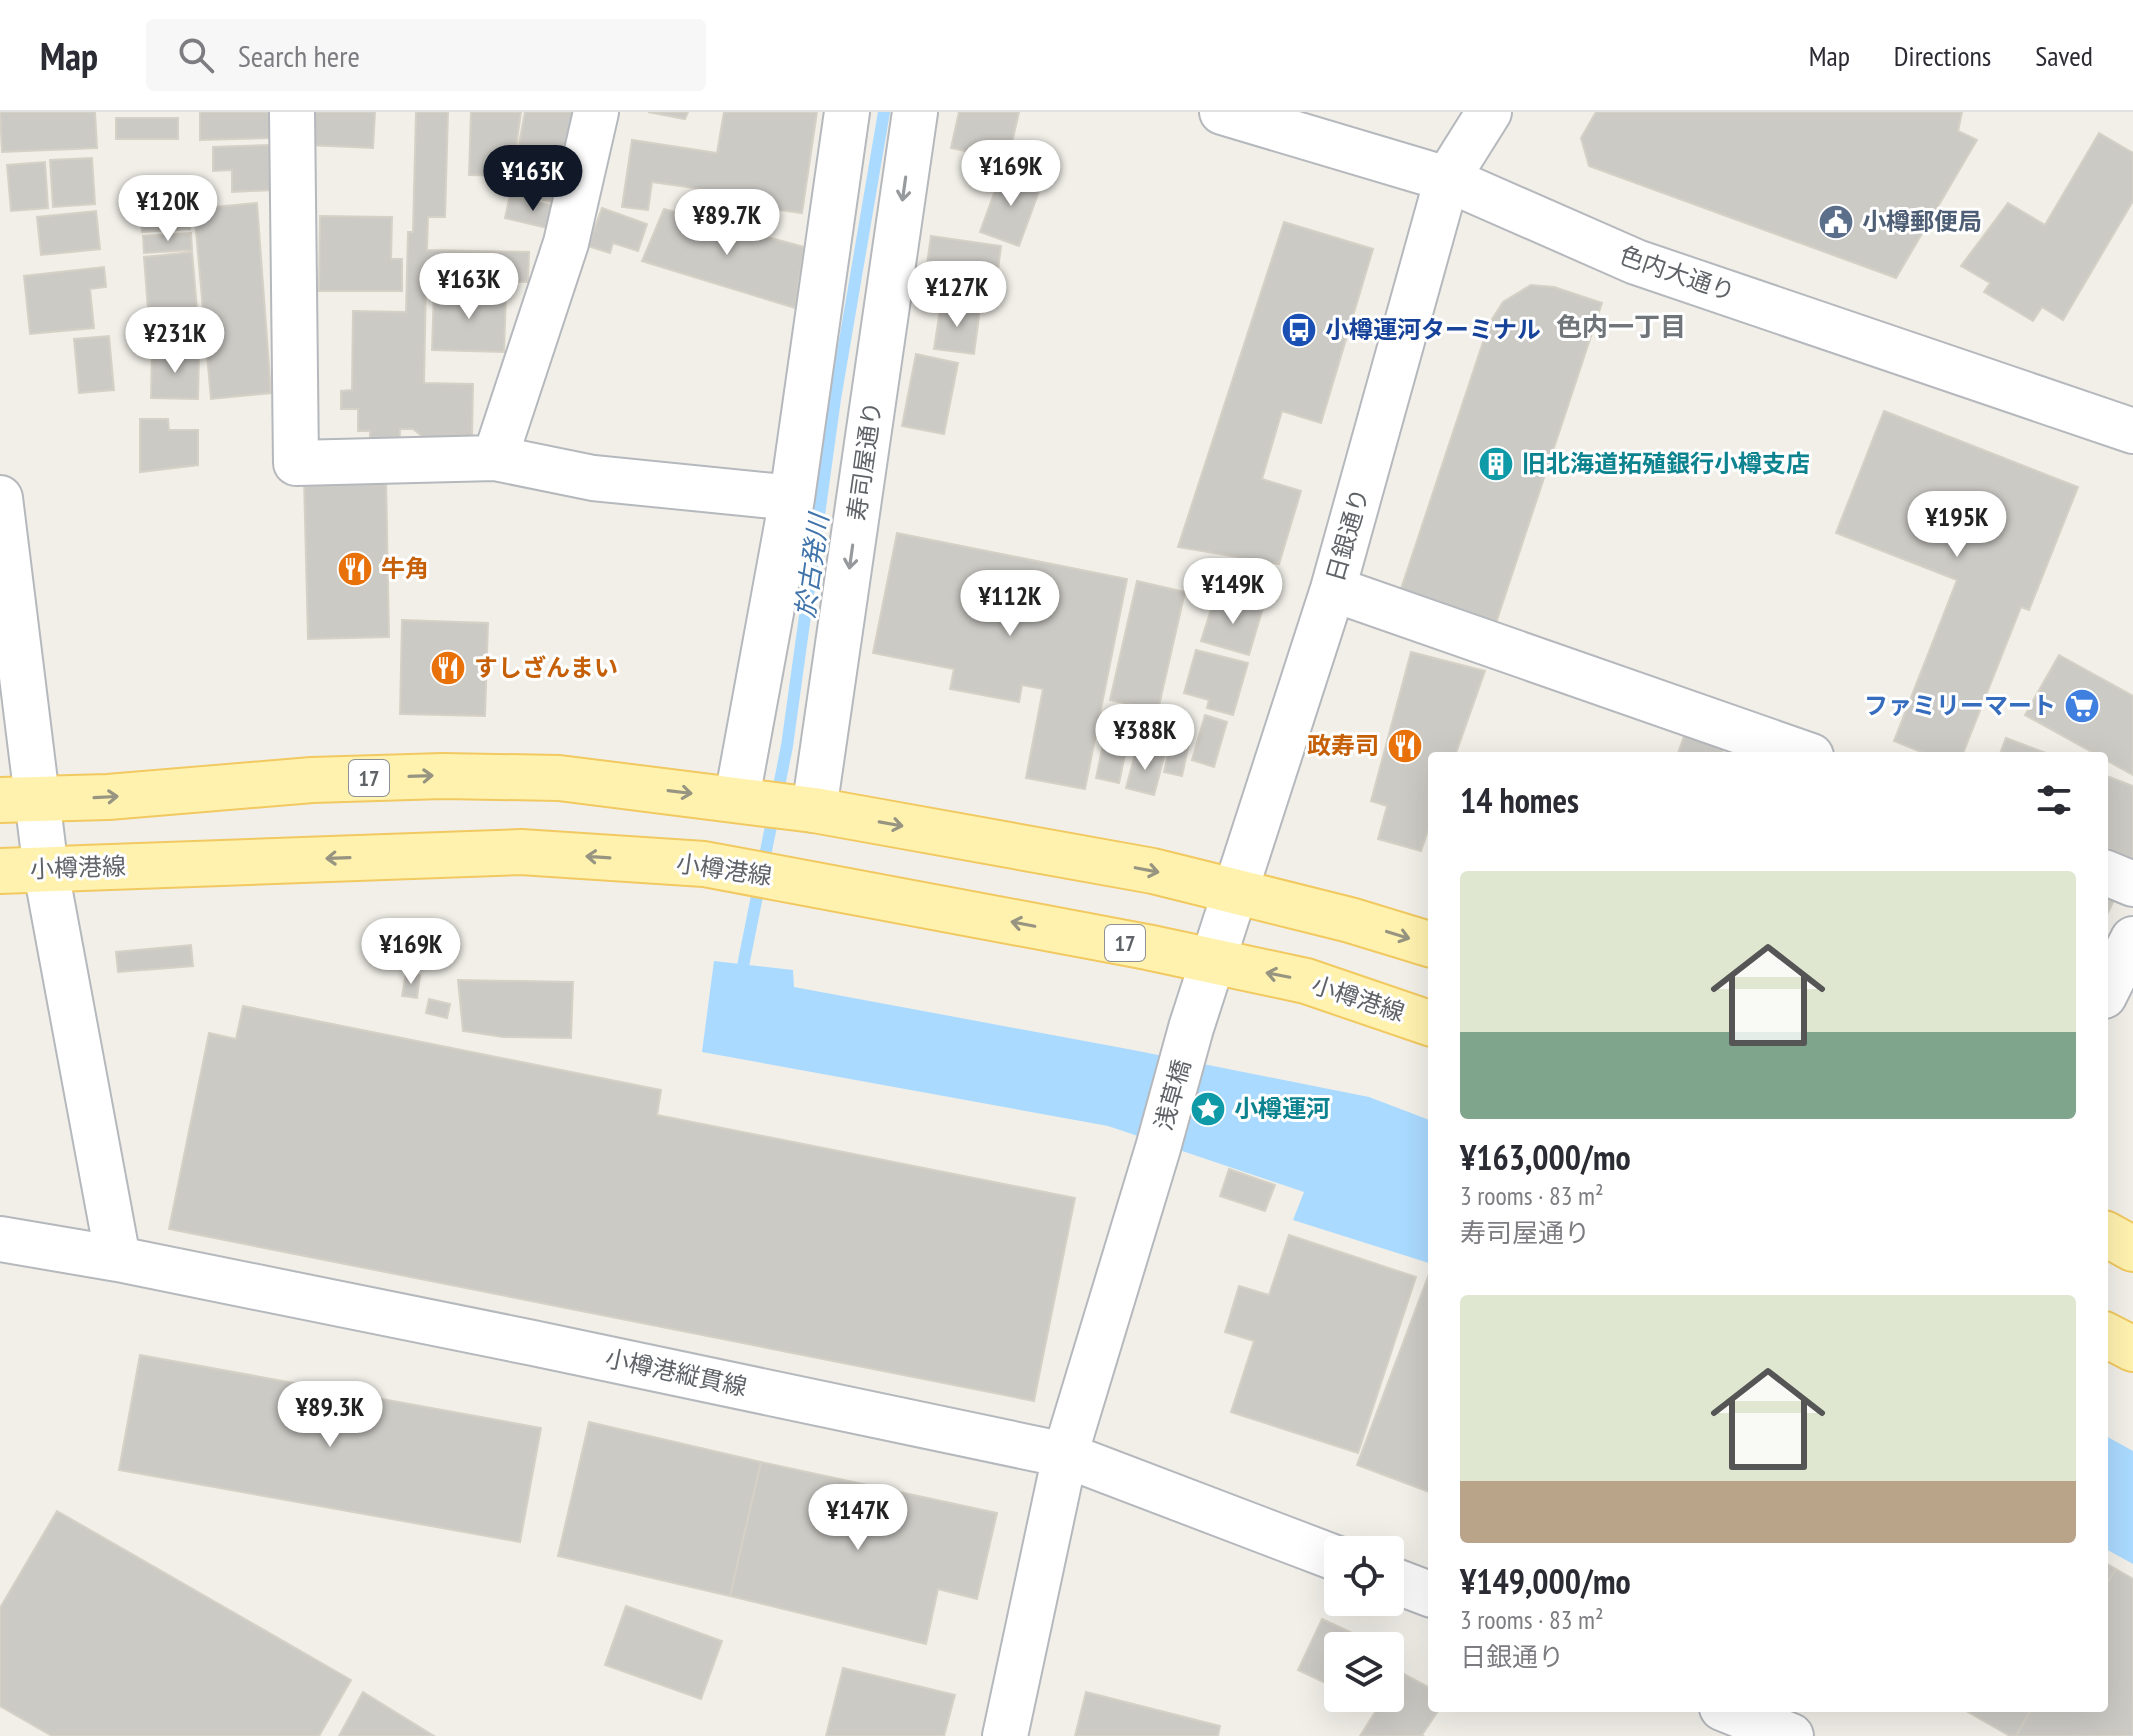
<!DOCTYPE html>
<html lang="en">
<head>
<meta charset="utf-8">
<style>
  :root { --surface:#fff; --page:#f7f7f7; --text:#2b2b33; --muted:#7c7c81; --line:#e1e1e2; --accent:#111827 }
  body { margin:0; font-family:"PT Sans Narrow","Noto Sans JP",sans-serif; background:var(--page); color:var(--text); height:100vh; display:flex; flex-direction:column; font-size:30px; white-space:nowrap }
  * { box-sizing:border-box; margin:0 }
  p { font-size:26px; color:var(--muted) }
  .icon { flex:none; width:44px; height:44px; fill:none; stroke:currentColor; stroke-width:2; stroke-linecap:round; stroke-linejoin:round }
  .map { position:relative; flex:1; overflow:hidden }
  .sheet { position:absolute; left:1428px; top:640px; width:680px; height:960px; display:flex; flex-direction:column; background:var(--surface); border-radius:8px; box-shadow:0 8px 32px #0002 }
  .sheet>* { flex:none }
  .buttons { position:absolute; left:1324px; top:1424px; display:grid; gap:16px }
  .buttons a { display:grid; place-items:center; width:80px; height:80px; border-radius:8px; background:var(--surface); box-shadow:0 8px 32px #0002; font-size:40px }
  .price { position:absolute; translate:-50% -68px; padding:0 18px; border-radius:28px; background:#fff; color:#222; font-size:26px; line-height:52px; filter:drop-shadow(0 2px 4px #0008) }
  .price::after { content:''; position:absolute; left:50%; top:48px; width:24px; height:18px; margin-left:-12px; background:inherit; clip-path:polygon(0 0,100% 0,50% 100%) }
  .price.selected { background:var(--accent); color:#fff }
  ul { padding:0; list-style:none }
  li { display:grid; align-content:center; gap:16px; height:424px; padding:0 32px }
  li span { display:grid; place-items:center; height:248px; border-radius:8px; color:#555 }
  li>.icon { margin-inline-start:auto }
  span .icon { width:144px; height:144px; fill:#fffc; stroke-width:1 }
  li b { font-size:34px }
  h2 { display:flex; justify-content:space-between; align-items:center; height:96px; padding:0 32px; font-size:34px }
  header { display:flex; align-items:center; gap:48px; box-sizing:border-box; height:112px; padding:0 40px; background:var(--surface); border-bottom:2px solid var(--line) }
  header strong { font-size:38px }
  nav { display:flex; gap:44px; margin-inline-start:auto; font-size:28px }
  .search { width:560px; height:72px; background:var(--page); display:flex; align-items:center; gap:20px; box-sizing:border-box; padding:0 28px; border-radius:8px; color:var(--muted); font-size:30px }
  .map>svg:first-child { display:block }
  .water { fill:#aadaff }
  .lines { fill:none; stroke-linecap:round; stroke-linejoin:round }
  .stream { stroke:#aadaff; stroke-width:12 }
  .building { fill:#cccac5; stroke:#d6d1c6; stroke-width:2 }
  .minor-casing { stroke:#b5b8bc; stroke-width:48 }
  .major-casing { stroke:#f2c960; stroke-width:48 }
  .minor { stroke:#fff; stroke-width:44 }
  .major { stroke:#fff2af; stroke-width:44 }
  .oneway { stroke:#979a9d }
  .oneway2 { stroke:#979581 }
  .labels { text-anchor:middle; stroke-width:6; stroke-linejoin:round; paint-order:stroke }
  .shield { fill:#fff; stroke:#8f9295; stroke-width:2 }
  .shield-label { font-size:22px; font-weight:bold; fill:#5f6368 }
  .service-label { font-size:24px; font-weight:bold; fill:#4e5e75; stroke:#fff; text-anchor:start }
  .street-label { font-size:24px; fill:#5f6368; stroke:#fff }
  .transit-label { font-size:24px; font-weight:bold; fill:#164399; stroke:#fff; text-anchor:start }
  .culture-label { font-size:24px; font-weight:bold; fill:#0d838f; stroke:#fff; text-anchor:start }
  .food-label { font-size:24px; font-weight:bold; fill:#c56008; stroke:#fff; text-anchor:start }
  .shop-label { font-size:24px; font-weight:bold; fill:#366cbe; stroke:#fff; text-anchor:end }
  .neighbourhood-label { font-size:26px; font-weight:bold; fill:#70757a; stroke:#fff }
  .water-label { font-size:26px; font-style:italic; fill:#4174aa; stroke:#fff }
</style>
</head>
<body>
<header>
<strong>Map</strong>
<div class="search"><svg class="icon" aria-label="search" viewBox="0 0 24 24"><circle cx="10" cy="10" r="6"/><path d="M15 15l6 6"/></svg>Search here</div>
<nav><a>Map</a><a>Directions</a><a>Saved</a></nav>
</header>
<div class="map">
<svg width="2133" height="1624" viewBox="0 0 2133 1624">
  <rect width="100%" height="100%" fill="#f1efe8"/>
  <path class="water" d="M714 849 793 858 794 875 1133 938 1369 985 1432 1009V1152L1293 1108 1304 1080 1108 1014 702 940Z
    M2104 1323 2133 1339V1452L2104 1436Z"/>
  <g class="lines">
    <path class="stream" d="M740 869 787 634 835 287 884 0"/>
  </g>
  <path class="building" d="M0 0H95L97 36 2 40Z
    M200 0H269L270 26 200 28Z
    M308 0H375L373 36 307 33Z
    M416 0H448L445 105H428L427 138 529 140 528 170 426 167 424 271 473 272 472 326 423 325 413 317H400L399 339 370 338V319H358V297H341V279L352 278 353 199 406 200 408 120H413Z
    M471 0H521L512 64 469 63Z
    M525 0H585L572 60 516 48Z
    M648 0H688L685 7Z
    M724 0H817L802 101 715 89 716 79 652 70 648 98 622 95 632 28 717 41Z
    M959 0H1019L1008 48 951 36Z
    M1596 0H1962L1958 19 1977 28 1896 166 1589 54 1581 26Z
    M116 6H178V27H116Z
    M2099 21 2133 41V89L2063 208 2042 195 2033 209 1984 180 1990 171 1961 154 2008 91 2045 113Z
    M271 33 272 78 232 80V58L213 59V35Z
    M92 46 95 92 53 95 50 48Z
    M45 50 48 96 11 99 7 53Z
    M524 50 570 63 562 93 513 80 515 70 518 71Z
    M1003 57 1042 71 1019 134 980 120Z
    M510 83 562 96 556 118 505 106Z
    M257 91 271 281 211 287 194 97Z
    M602 96 647 112 638 139 613 131 610 141 588 134Z
    M664 97 804 135 795 196 642 149Z
    M96 99 100 137 41 143 37 105Z
    M189 99 190 117 142 120 141 103Z
    M320 104 392 105 391 147H402V179H319Z
    M1284 110 1373 137 1321 311 1282 299 1262 367 1301 379 1279 452 1178 435Z
    M191 121 192 138 144 141 143 124Z
    M931 124 1001 134 995 182 924 173Z
    M192 140 199 220 150 224 144 145Z
    M104 155 106 175 90 177 94 216 30 222 24 164Z
    M1531 173 1554 175 1602 191 1492 523 1396 492 1489 212 1503 190Z
    M434 178 506 180 504 240 432 238Z
    M941 191 980 196 974 242 934 237Z
    M109 224 114 278 79 281 74 227Z
    M152 239 199 240 198 287 151 286Z
    M916 242 958 251 944 322 902 314Z
    M1884 299 2078 375 2029 498 2021 495 1962 644H1931L1894 629 1957 468 1836 421Z
    M140 307H168L169 318H198V353L140 360Z
    M386 365 389 525 308 527 304 366Z
    M897 421 1127 467 1085 677 1026 666 1043 577 1022 573 1019 590 950 577 954 557 873 541Z
    M1137 469 1185 480 1158 598 1110 588Z
    M1244 486 1264 492 1249 543 1201 529 1214 488 1242 496Z
    M402 508 488 511 485 604 400 602Z
    M1196 538 1248 551 1233 603 1207 596 1209 588 1184 581Z
    M1411 540 1485 559 1455 644H1432V707L1421 739 1378 727 1387 694 1371 689Z
    M2059 543 2133 584V663L2104 647V644H2099L2025 603Z
    M1205 603 1227 610 1214 655 1192 648Z
    M1107 614 1130 619 1119 671 1096 666Z
    M1687 616 1726 629 1721 644H1677Z
    M1173 618 1191 622 1182 664 1164 660Z
    M2006 626 2054 644H1999Z
    M1136 638 1164 645 1154 683 1126 676Z
    M2104 663 2133 674V746L2104 735Z
    M2104 773 2114 788 2104 809Z
    M191 833 193 854 118 860 116 840Z
    M406 861 420 863 417 886 402 884Z
    M458 868 573 870 571 926 503 925 463 919Z
    M429 887 450 892 447 906 426 901Z
    M243 894 661 978 657 1003 1075 1086 1034 1289 169 1117 209 921 236 927Z
    M1229 1057 1275 1073 1265 1099 1220 1084Z
    M1289 1123 1416 1165 1358 1341 1231 1300 1254 1229 1225 1220 1239 1174 1269 1183Z
    M1429 1162 1432 1163V1381L1357 1353Z
    M140 1243 541 1316 520 1430 119 1358Z
    M589 1310 761 1350 730 1484 558 1444Z
    M761 1350 997 1401 977 1487 938 1477 926 1532 730 1484Z
    M57 1399 351 1568 319 1624H52L0 1594V1496Z
    M2104 1450 2116 1457 2104 1476Z
    M2116 1457 2133 1467V1624H2016L2032 1596H2104V1476Z
    M626 1494 722 1529 701 1587 605 1553Z
    M1322 1507 1378 1533 1338 1534V1577L1298 1558Z
    M843 1556 955 1583 944 1624H826Z
    M1400 1560 1432 1577V1596H1440L1422 1623 1424 1624H1360L1384 1586H1390V1577Z
    M363 1580 434 1624H339Z
    M1086 1580 1220 1614 1218 1624H1075Z
    M1961 1596H2032L2016 1624H2010Z"/>
  <g class="lines">
    <defs>
      <path id="minor" d="M292 0 296 351 495 346 593 366 792 386
        M1222 0 1447 67 1636 150 2133 319
        M495 346 566 131 596 0
        M0 386 46 759 118 1147
        M1333 477 1811 644
        M737 686 792 386 847 0
        M814 698 915 0
        M2104 760 2133 772
        M2104 884 2133 827
        M0 1127 118 1147 533 1231 1065 1343 1338 1447
        M1390 1467 1432 1483
        M1722 1596 1791 1624
        M1005 1624 1065 1343 1158 1036 1191 916 1333 477 1447 67 1489 0"/>
      <path id="major" d="M0 688 108 685 312 668 443 664 559 666 814 698 1153 759 1350 808 1432 833
        M0 759 521 740 704 752 1147 835 1306 869 1432 912
        M2104 1121 2133 1137
        M2104 1222 2133 1237"/>
    </defs>
    <use href="#minor" class="minor-casing"/>
    <use href="#major" class="major-casing"/>
    <use href="#minor" class="minor"/>
    <use href="#major" class="major"/>
  </g>
  <defs><path id="oneway-shaft" d="M-6 0H5M1.5-3L5.5 0L1.5 3" fill="none" stroke-width="1.6" stroke-linecap="round" stroke-linejoin="round" transform="scale(2)"/></defs>
  <g class="oneway">
    <use href="#oneway-shaft" transform="translate(904 77) rotate(98)"/>
    <use href="#oneway-shaft" transform="translate(851 445) rotate(98)"/>
  </g>
  <g class="oneway2">
    <use href="#oneway-shaft" transform="translate(421 664) rotate(-2)"/>
    <use href="#oneway-shaft" transform="translate(680 680) rotate(7)"/>
    <use href="#oneway-shaft" transform="translate(106 685) rotate(-3)"/>
    <use href="#oneway-shaft" transform="translate(891 712) rotate(10)"/>
    <use href="#oneway-shaft" transform="translate(598 745) rotate(-176)"/>
    <use href="#oneway-shaft" transform="translate(338 746) rotate(178)"/>
    <use href="#oneway-shaft" transform="translate(1147 758) rotate(11)"/>
    <use href="#oneway-shaft" transform="translate(1023 812) rotate(-169)"/>
    <use href="#oneway-shaft" transform="translate(1398 823) rotate(17)"/>
    <use href="#oneway-shaft" transform="translate(1278 863) rotate(-169)"/>
  </g>
  <defs>
    <symbol id="civic-disc" viewBox="-11 -11 22 22"><circle r="9.5" fill="#5c6f8a" stroke="#fff"/><path d="M-.6-6.5H3V-4.5H.6V-3L4-1V1h2V6H-6V1h2V-1L-.6-3ZM-1.2 2.5V6h2.4V2.5Z" fill="#fff"/></symbol>
    <symbol id="bus-disc" viewBox="-11 -11 22 22"><circle r="9.5" fill="#1a4fb4" stroke="#fff"/><path d="M-5-6H5V4H4V6H2V4H-2V6H-4V4H-5ZM-3.5-4V0h7V-4ZM-3.5 1.2v1.5H-2V1.2ZM2 1.2v1.5H3.5V1.2Z" fill="#fff"/></symbol>
    <symbol id="building-disc" viewBox="-11 -11 22 22"><circle r="9.5" fill="#0f9aa8" stroke="#fff"/><path d="M-4-6H4V6H1V3H-1V6H-4ZM-2.5-4.3h1.7v1.8h-1.7ZM.8-4.3h1.7v1.8H.8ZM-2.5-1h1.7V.8h-1.7ZM.8-1h1.7V.8H.8Z" fill="#fff"/></symbol>
    <symbol id="restaurant-disc" viewBox="-11 -11 22 22"><circle r="9.5" fill="#e8710a" stroke="#fff"/><path d="M-5-6h1v4h1v-4h1v4h1v-4h1v5L-1.5 .5V6h-2V.5L-5-1ZM5-6V6H3V1.5H1.5Q1.5-4 5-6Z" fill="#fff"/></symbol>
    <symbol id="supermarket-disc" viewBox="-11 -11 22 22"><circle r="9.5" fill="#3f7fe0" stroke="#fff"/><path d="M-6-5.5h2.5l.6 2H6L4.5 2H-2.5L-4.4-4H-6ZM-1.5 3.2a1.3 1.3 0 1 0 .1 0ZM3 3.2a1.3 1.3 0 1 0 .1 0Z" fill="#fff"/></symbol>
    <symbol id="sight-disc" viewBox="-11 -11 22 22"><circle r="9.5" fill="#0f9aa8" stroke="#fff"/><path d="M0-6L1.8-2.2L6-1.7L2.9 1.2L3.7 5.4L0 3.3L-3.7 5.4L-2.9 1.2L-6-1.7L-1.8-2.2Z" fill="#fff"/></symbol>
  </defs>
  <g fill-rule="evenodd">
    <use href="#civic-disc" x="1816" y="90" width="40" height="40"/>
    <use href="#bus-disc" x="1279" y="198" width="40" height="40"/>
    <use href="#building-disc" x="1476" y="332" width="40" height="40"/>
    <use href="#restaurant-disc" x="335" y="437" width="40" height="40"/>
    <use href="#restaurant-disc" x="428" y="536" width="40" height="40"/>
    <use href="#supermarket-disc" x="2062" y="574" width="40" height="40"/>
    <use href="#restaurant-disc" x="1385" y="614" width="40" height="40"/>
    <use href="#sight-disc" x="1188" y="977" width="40" height="40"/>
  </g>
  <g class="labels">
    <g class="shield">
      <rect x="349" y="648" width="40" height="36" rx="6"/>
      <rect x="1105" y="813" width="40" height="36" rx="6"/>
    </g>
    <g class="shield-label">
      <text x="369" y="674">17</text>
      <text x="1125" y="839">17</text>
    </g>
    <g class="service-label">
      <text x="1862" y="118">小樽郵便局</text>
    </g>
    <g class="street-label">
      <text transform="translate(1677 162) rotate(19)" y="8">色内大通り</text>
      <text transform="translate(865 349) rotate(-82)" y="8">寿司屋通り</text>
      <text transform="translate(1348 423) rotate(-74)" y="8">日銀通り</text>
      <text transform="translate(78 756) rotate(-2)" y="8">小樽港線</text>
      <text transform="translate(724 758) rotate(8)" y="8">小樽港線</text>
      <text transform="translate(1358 887) rotate(18)" y="8">小樽港線</text>
      <text transform="translate(1173 983) rotate(-74)" y="8">浅草橋</text>
      <text transform="translate(676 1261) rotate(12)" y="8">小樽港縦貫線</text>
    </g>
    <g class="transit-label">
      <text x="1325" y="226">小樽運河ターミナル</text>
    </g>
    <g class="culture-label">
      <text x="1522" y="360">旧北海道拓殖銀行小樽支店</text>
      <text x="1234" y="1005">小樽運河</text>
    </g>
    <g class="food-label">
      <text x="381" y="465">牛角</text>
      <text x="474" y="564">すしざんまい</text>
      <text x="1379" y="642" text-anchor="end">政寿司</text>
    </g>
    <g class="shop-label">
      <text x="2056" y="602">ファミリーマート</text>
    </g>
    <g class="neighbourhood-label">
      <text x="1621" y="224">色内一丁目</text>
    </g>
    <g class="water-label">
      <text transform="translate(812 454) rotate(-82)" y="9">於古発川</text>
    </g>
  </g>
</svg>
<div class="buttons">
<a><svg class="icon" aria-label="locate" viewBox="0 0 24 24"><circle cx="12" cy="12" r="6"/><path d="M12 2v4M12 18v4M2 12h4M18 12h4"/></svg></a>
<a><svg class="icon" aria-label="layers" viewBox="0 0 24 24"><path d="M12 4l9 5-9 5-9-5zM3 14l9 5 9-5"/></svg></a>
</div>
<b class="price" style="left:1011px;top:96px">¥169K</b>
<b class="price selected" style="left:533px;top:101px">¥163K</b>
<b class="price" style="left:168px;top:131px">¥120K</b>
<b class="price" style="left:727px;top:145px">¥89.7K</b>
<b class="price" style="left:469px;top:209px">¥163K</b>
<b class="price" style="left:957px;top:217px">¥127K</b>
<b class="price" style="left:175px;top:263px">¥231K</b>
<b class="price" style="left:1957px;top:447px">¥195K</b>
<b class="price" style="left:1233px;top:514px">¥149K</b>
<b class="price" style="left:1010px;top:526px">¥112K</b>
<b class="price" style="left:1145px;top:660px">¥388K</b>
<b class="price" style="left:411px;top:874px">¥169K</b>
<b class="price" style="left:330px;top:1337px">¥89.3K</b>
<b class="price" style="left:858px;top:1440px">¥147K</b>
<section class="sheet">
<h2>14 homes<svg class="icon" aria-label="filters" viewBox="0 0 24 24"><path d="M4 7h16M4 17h16"/><circle cx="9" cy="7" r="2"/><circle cx="15" cy="17" r="2"/></svg></h2>
<ul>
<li><span style="background:linear-gradient(#dfe7d0 65%,#7fa58c 0)"><svg class="icon" aria-label="home" viewBox="0 0 24 24"><path d="M3 11l9-7 9 7M6 9v11h12V9"/></svg></span><div><b>¥163,000/mo</b><p>3 rooms · 83 m²</p><p>寿司屋通り</p></div></li>
<li><span style="background:linear-gradient(#dfe7d0 75%,#b9a48a 0)"><svg class="icon" aria-label="home" viewBox="0 0 24 24"><path d="M3 11l9-7 9 7M6 9v11h12V9"/></svg></span><div><b>¥149,000/mo</b><p>3 rooms · 83 m²</p><p>日銀通り</p></div></li>
</ul>
</section>
</div>
</body>
</html>
